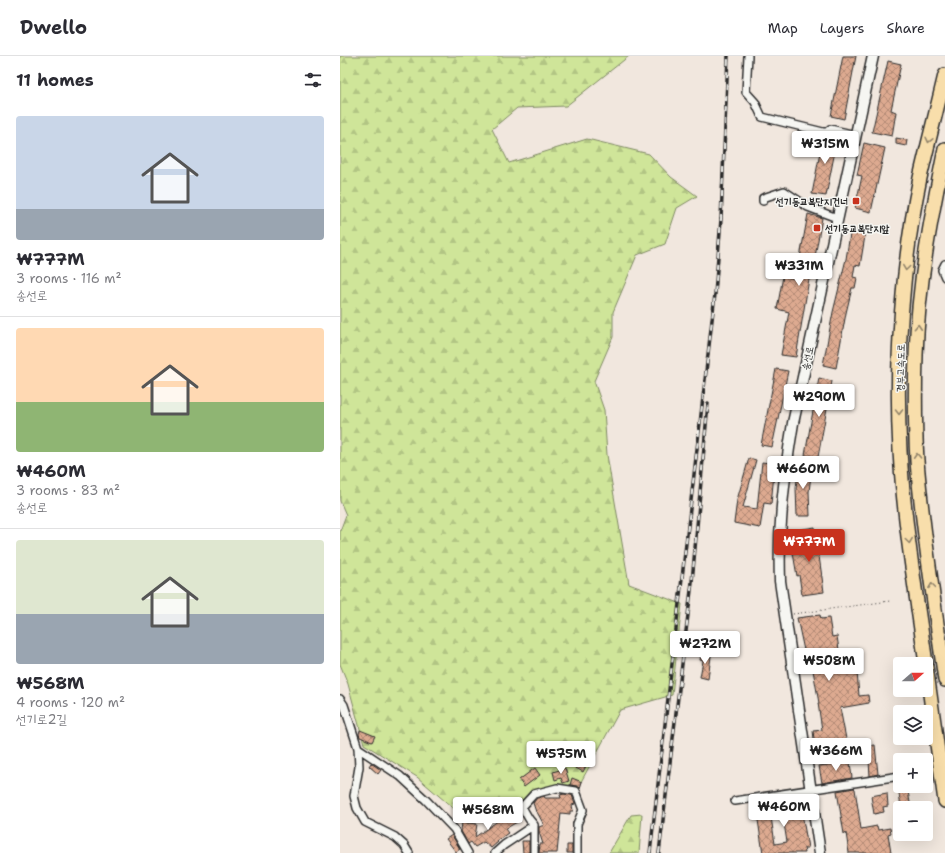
<!DOCTYPE html>
<html lang="en">
<head>
<meta charset="utf-8">
<style>
  :root { --surface:#fff; --page:#f2f2f3; --text:#2b2b33; --muted:#7c7c81; --line:#e1e1e2; --accent:#c8321e }
  body { margin:0; font-family:"Shantell Sans","Poor Story",sans-serif; background:var(--page); color:var(--text); height:100vh; display:flex; flex-direction:column; font-size:15px; white-space:nowrap }
  * { box-sizing:border-box; margin:0 }
  p { font-size:13px; color:var(--muted) }
  .icon { flex:none; width:22px; height:22px; fill:none; stroke:currentColor; stroke-width:2; stroke-linecap:round; stroke-linejoin:round }
  .map { position:relative; flex:1; overflow:hidden }
  .panel { display:flex; flex-direction:column; background:var(--surface); width:340px }
  .panel>* { flex:none }
  .needle { width:26px; rotate:70deg }
  .fabs { position:absolute; left:553px; top:601px; display:grid; gap:8px }
  .fabs a { display:grid; place-items:center; width:40px; height:40px; border-radius:4px; background:var(--surface); box-shadow:0 4px 16px #0002; font-size:20px }
  .price { position:absolute; translate:-50% -34px; padding:0 9px; border-radius:4px; background:#fff; color:#222; font-size:13px; line-height:26px; filter:drop-shadow(0 1px 2px #0008) }
  .price::after { content:''; position:absolute; left:50%; top:24px; width:12px; height:9px; margin-left:-6px; background:inherit; clip-path:polygon(0 0,100% 0,50% 100%) }
  .price.current { background:var(--accent); color:#fff }
  ul { padding:0; list-style:none }
  li { display:grid; align-content:center; gap:8px; height:212px; padding:0 16px }
  li+li { border-top:1px solid var(--line) }
  li span { display:grid; place-items:center; height:124px; border-radius:4px; color:#555 }
  li>.icon { margin-inline-start:auto }
  span .icon { width:72px; height:72px; fill:#fffc; stroke-width:1 }
  li b { font-size:17px }
  h2 { display:flex; justify-content:space-between; align-items:center; height:48px; padding:0 16px; font-size:17px }
  header { display:flex; align-items:center; gap:24px; box-sizing:border-box; height:56px; padding:0 20px; background:var(--surface); border-bottom:1px solid var(--line) }
  header strong { font-size:19px }
  nav { display:flex; gap:22px; margin-inline-start:auto; font-size:14px }
  main { display:flex; flex:1; min-height:0 }
  .map>svg:first-child { display:block }
  .forest { fill:url(#forest-firs); stroke:#7d8862 }
  .building { fill:url(#building-cross-hatch); stroke:#2b2b2b }
  .lines { fill:none; stroke-linecap:round; stroke-linejoin:round }
  .minor-casing { stroke:#2b2b2b; stroke-width:10 }
  .secondary-casing { stroke:#2b2b2b; stroke-width:13 }
  .motorway-casing { stroke:#2b2b2b; stroke-width:16 }
  .path { stroke:#2b2b2b; stroke-width:1; stroke-dasharray:1 3; stroke-linecap:butt }
  .minor { stroke:#f6f6f2; stroke-width:7 }
  .secondary { stroke:#f6f6f2; stroke-width:10 }
  .motorway { stroke:#f8deab; stroke-width:13 }
  .rail-casing { stroke:#2b2b2b; stroke-width:3.5 }
  .rail { stroke:#f6f6f2; stroke-width:2; stroke-dasharray:6; stroke-linecap:butt }
  .oneway { stroke:#92846b }
  .poi-dot { fill:#c8321e; stroke:#f6f6f2; stroke-width:1.5 }
  .labels { text-anchor:middle; stroke-width:3; stroke-linejoin:round; paint-order:stroke }
  .poi-label { font-size:10px; font-weight:bold; fill:#2b2b2b; stroke:#f6f6f2; text-anchor:end }
  .street-label { font-size:10px; fill:#2b2b2b; stroke:#f6f6f2 }
</style>
</head>
<body>
<header>
<strong>Dwello</strong>
<nav><a>Map</a><a>Layers</a><a>Share</a></nav>
</header>
<main>
<section class="panel">
<h2>11 homes<svg class="icon" aria-label="filters" viewBox="0 0 24 24"><path d="M4 7h16M4 17h16"/><circle cx="9" cy="7" r="2"/><circle cx="15" cy="17" r="2"/></svg></h2>
<ul>
<li><span style="background:linear-gradient(#c9d6e8 75%,#9aa5b1 0)"><svg class="icon" aria-label="home" viewBox="0 0 24 24"><path d="M3 11l9-7 9 7M6 9v11h12V9"/></svg></span><div><b>₩777M</b><p>3 rooms · 116 m²</p><p>송선로</p></div></li>
<li><span style="background:linear-gradient(#ffd9b3 60%,#8fb573 0)"><svg class="icon" aria-label="home" viewBox="0 0 24 24"><path d="M3 11l9-7 9 7M6 9v11h12V9"/></svg></span><div><b>₩460M</b><p>3 rooms · 83 m²</p><p>송선로</p></div></li>
<li><span style="background:linear-gradient(#dfe7d0 60%,#9aa5b1 0)"><svg class="icon" aria-label="home" viewBox="0 0 24 24"><path d="M3 11l9-7 9 7M6 9v11h12V9"/></svg></span><div><b>₩568M</b><p>4 rooms · 120 m²</p><p>선기로2길</p></div></li>
</ul>
</section>
<div class="map">
<svg width="605" height="797" viewBox="0 0 605 797">
  <defs>
    <pattern id="forest-firs" width="22" height="20" patternUnits="userSpaceOnUse"><rect width="22" height="20" fill="#cfe599"/><path d="M5 1l3.5 6h-7zM16 11l3.5 6h-7z" fill="#b2c584"/></pattern>
    <pattern id="building-cross-hatch" width="8" height="8" patternUnits="userSpaceOnUse"><rect width="8" height="8" fill="#ddaa90"/><path d="M0 0l8 8M0 8l8-8" fill="none" stroke="#b38b76"/></pattern>
  </defs>
  <rect width="100%" height="100%" fill="#f1e7de"/>
  <filter id="ink" filterUnits="userSpaceOnUse"><feTurbulence type="fractalNoise" baseFrequency=".025" numOctaves="2"/><feDisplacementMap in="SourceGraphic" scale="8" xChannelSelector="R" yChannelSelector="G"/><feConvolveMatrix kernelMatrix="1 2 1 2 8 2 1 2 1" color-interpolation-filters="sRGB"/></filter>
  <g filter="url(#ink)">
    <path class="forest" d="M0 0H289L226 50 177 52 152 73 169 107 247 83 309 98 331 121 357 140 337 152 325 188 297 199 273 256V281L254 325 264 354 267 399 289 528 342 548 332 639 280 654 236 735 217 732 169 748 120 758 77 721 24 688 8 628 0 608V475L6 459 0 445Z
      M302 758 299 797H269L291 759Z"/>
    <path class="building" d="M503 0H516L504 63 491 60Z
      M548 5 561 8 551 54 556 56 552 80 532 76Z
      M491 79 498 80 486 140 472 138 483 81H489Z
      M556 82 567 84 566 90 556 88Z
      M524 87 545 92 531 156 515 152 522 120 517 119Z
      M468 158 482 162 471 223H469L456 301 441 299 449 256 437 253 443 220 456 223Z
      M511 172 525 180 520 210 515 209 513 221 517 222 515 232H512L506 257 496 312 483 309 493 256 506 203Z
      M436 313 448 315 432 391 421 389Z
      M479 322 492 325 478 401 465 399Z
      M409 402 416 404 403 451 417 453 422 406 435 408 431 448 424 447 420 472 394 467 397 444Z
      M459 408 472 410 469 436 470 460H457L456 432Z
      M475 471 484 536 462 539 459 519 457 520 453 497 461 496 457 474Z
      M480 559 481 563 489 562 492 581 497 580 499 594 491 595 493 606 505 604 507 617 517 616 519 640 528 639 529 647 500 652 507 688 488 691 489 696 476 698 473 675 482 674 478 647H479L470 598 465 599 457 562Z
      M362 596 368 597V600H371L368 623 360 621 363 605 360 604Z
      M20 674 35 680 32 686 20 681 19 678Z
      M535 689 538 718 530 720 528 690Z
      M238 705 246 710 243 716 234 711Z
      M510 706 512 722 482 727 479 710Z
      M31 707 41 714 38 718 29 710Z
      M195 712 200 719 184 731 179 724Z
      M225 712 229 725 223 727 221 722 215 724 213 716Z
      M232 722 242 726 240 732 237 730 230 729Z
      M558 730H567L571 752H561Z
      M514 732 515 733 521 773 537 770 538 774 550 772 551 777 548 778 551 797H509L506 777 504 778 497 735Z
      M547 737 548 750 543 751 544 756 534 758 531 740Z
      M224 738 232 739 235 748 232 749 233 755H230V758L221 757 217 797H199L200 788H203L199 776V771L204 769 197 756H196L193 747 197 742 204 740 205 742H221L220 739Z
      M459 740 468 792H464L465 797H423L416 751 427 749 428 754H430L435 788 447 786 440 743Z
      M170 754 177 766 165 773 168 777 157 785 158 786 151 792 144 786 135 791 131 786 128 788 121 775 122 766 137 768 135 781 162 762 161 759Z
      M112 779 120 793 116 796 106 783Z
      M182 785H189V797H183Z
      M227 789H232V797H227Z"/>
    <g class="lines">
      <defs>
        <path id="minor" d="M408 0 406 36 415 46 422 61 483 76H487L490 73 516 79
          M423 145V142L444 135 468 151 497 162
          M605 208 602 214 605 221
          M0 643 4 649 18 692 19 711 14 740 17 752 25 766 55 781 64 789 69 797
          M18 692 60 720 86 744 114 773 128 797
          M395 745 560 720
          M155 797 164 789 194 769
          M194 797V769L189 763 182 751 194 738 217 732 236 735 243 754 237 768V797"/>
        <path id="secondary" d="M480 797 440 525C438 470 444 421 453 367L533 0"/>
        <path id="motorway" d="M605 93C591 161 578 229 576 299 575 334 575 370 577 405 583 478 595 551 605 624
          M586 608C576 537 564 467 560 395 555 308 562 207 580 122 588 87 597 53 605 19
          M586 610 605 745"/>
      </defs>
      <use href="#minor" class="minor-casing"/>
      <use href="#secondary" class="secondary-casing"/>
      <use href="#motorway" class="motorway-casing"/>
      <path class="path" d="M453 558 550 545"/>
      <use href="#minor" class="minor"/>
      <use href="#secondary" class="secondary"/>
      <use href="#motorway" class="motorway"/>
      <defs>
        <path id="rail" d="M310 797 375 238 381 163 388 0
          M319 797 352 526 368 347"/>
      </defs>
      <use href="#rail" class="rail-casing"/>
      <use href="#rail" class="rail"/>
    </g>
    <defs><path id="oneway-chevron" d="M-2-3.5L2.5 0L-2 3.5" fill="none" stroke-width="1.6" stroke-linecap="round" stroke-linejoin="round"/></defs>
    <g class="oneway">
      <use href="#oneway-chevron" transform="translate(589 84) rotate(103)"/>
      <use href="#oneway-chevron" transform="translate(566 212) rotate(98)"/>
      <use href="#oneway-chevron" transform="translate(578 271) rotate(-86)"/>
      <use href="#oneway-chevron" transform="translate(559 356) rotate(89)"/>
      <use href="#oneway-chevron" transform="translate(577 400) rotate(-93)"/>
      <use href="#oneway-chevron" transform="translate(569 485) rotate(82)"/>
      <use href="#oneway-chevron" transform="translate(592 530) rotate(-98)"/>
    </g>
  </g>
  <g class="poi-dot">
    <rect x="512" y="141" width="8" height="8" rx="2"/>
    <rect x="473" y="168" width="8" height="8" rx="2"/>
  </g>
  <g class="labels">
    <g class="poi-label">
      <text x="508" y="149">선기동교복단지건너</text>
      <text x="485" y="176" text-anchor="start">선기동교복단지앞</text>
    </g>
    <g class="street-label">
      <text transform="translate(467 302) rotate(-78)" y="4">송선로</text>
      <text transform="translate(560 312) rotate(-89)" y="4">경부고속도로</text>
    </g>
  </g>
</svg>
<div class="fabs">
<a><svg class="needle" viewBox="-14 -14 28 28"><path d="M0-13l5 13h-10z" fill="#e53935"/><path d="M0 13l5-13h-10z" fill="#7c7c81"/></svg></a>
<a><svg class="icon" aria-label="layers" viewBox="0 0 24 24"><path d="M12 4l9 5-9 5-9-5zM3 14l9 5 9-5"/></svg></a>
<a>+</a>
<a>−</a>
</div>
<b class="price" style="left:485px;top:109px">₩315M</b>
<b class="price" style="left:459px;top:231px">₩331M</b>
<b class="price" style="left:479px;top:362px">₩290M</b>
<b class="price" style="left:463px;top:434px">₩660M</b>
<b class="price current" style="left:469px;top:507px">₩777M</b>
<b class="price" style="left:365px;top:609px">₩272M</b>
<b class="price" style="left:489px;top:626px">₩508M</b>
<b class="price" style="left:496px;top:716px">₩366M</b>
<b class="price" style="left:221px;top:719px">₩575M</b>
<b class="price" style="left:444px;top:772px">₩460M</b>
<b class="price" style="left:148px;top:775px">₩568M</b>
</div>
</main>
</body>
</html>
